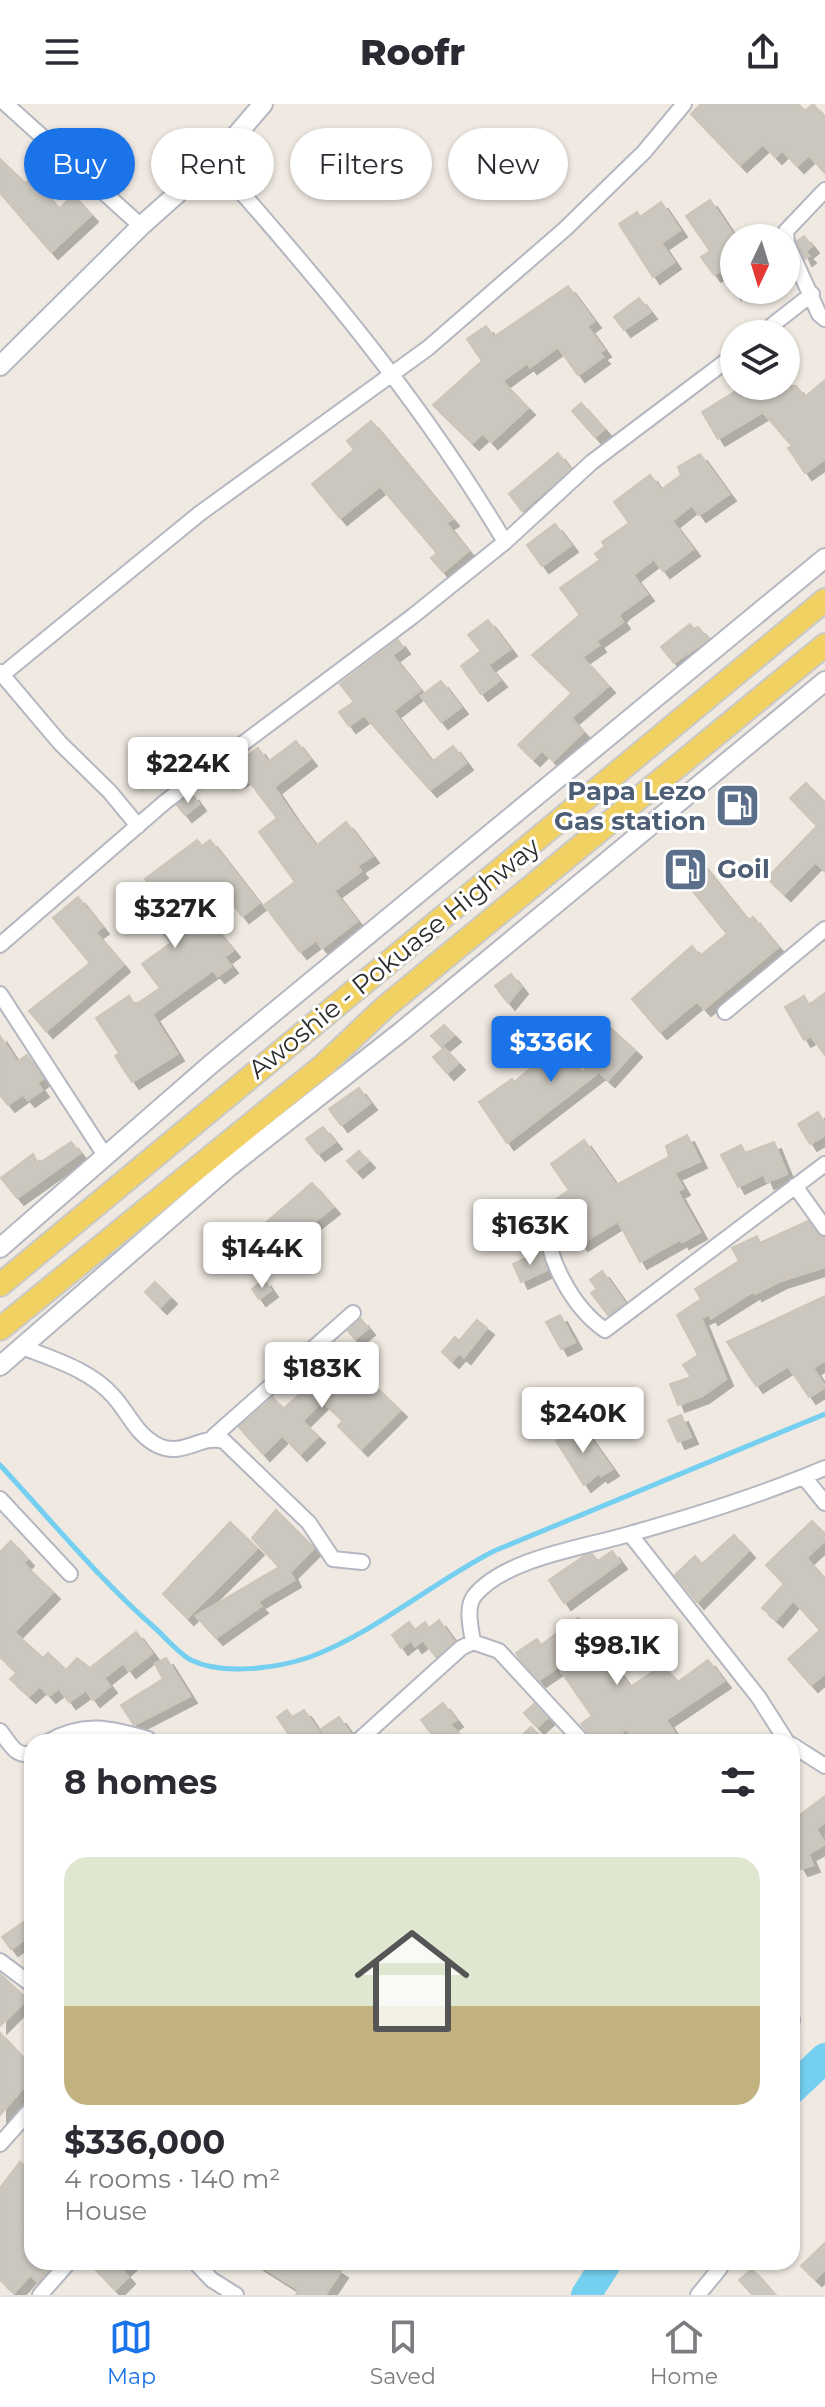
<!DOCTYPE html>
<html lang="en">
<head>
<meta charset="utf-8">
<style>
  :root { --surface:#fff; --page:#f7f7f7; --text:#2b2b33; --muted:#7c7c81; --line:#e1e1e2; --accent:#1a73e8 }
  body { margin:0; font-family:Montserrat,sans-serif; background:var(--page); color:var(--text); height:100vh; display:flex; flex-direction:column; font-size:30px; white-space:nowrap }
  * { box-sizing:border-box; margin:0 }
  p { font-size:26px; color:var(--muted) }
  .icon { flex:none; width:44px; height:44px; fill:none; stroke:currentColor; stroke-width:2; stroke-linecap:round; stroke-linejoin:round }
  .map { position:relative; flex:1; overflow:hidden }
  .side { position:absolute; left:24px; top:1630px; width:776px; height:536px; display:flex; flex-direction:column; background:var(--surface); border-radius:24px; box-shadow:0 2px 6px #0004 }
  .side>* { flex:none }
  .top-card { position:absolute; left:24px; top:24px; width:778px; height:72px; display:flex; gap:16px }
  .needle { width:52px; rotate:184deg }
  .buttons { position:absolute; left:720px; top:120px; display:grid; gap:16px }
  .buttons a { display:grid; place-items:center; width:80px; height:80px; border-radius:50%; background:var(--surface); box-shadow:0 2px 6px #0004; font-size:40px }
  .price { position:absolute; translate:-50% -68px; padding:0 18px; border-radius:8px; background:#fff; color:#222; font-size:26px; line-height:52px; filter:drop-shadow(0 2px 4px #0008) }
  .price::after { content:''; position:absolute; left:50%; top:48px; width:24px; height:18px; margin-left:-12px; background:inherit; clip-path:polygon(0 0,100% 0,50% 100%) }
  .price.selected { background:var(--accent); color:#fff }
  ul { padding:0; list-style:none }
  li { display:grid; align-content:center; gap:16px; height:424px; padding:0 40px }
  li span { display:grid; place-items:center; height:248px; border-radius:24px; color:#555 }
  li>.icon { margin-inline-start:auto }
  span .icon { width:144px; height:144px; fill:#fffc; stroke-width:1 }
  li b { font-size:34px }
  h2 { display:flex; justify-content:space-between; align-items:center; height:96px; padding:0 40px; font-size:34px }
  .tag { padding:0 28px; border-radius:36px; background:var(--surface); box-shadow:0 2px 6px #0004; font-size:28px; line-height:72px }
  .tag.selected { background:var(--accent); color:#fff }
  header { display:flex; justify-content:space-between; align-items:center; height:104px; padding:0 40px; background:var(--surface); font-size:36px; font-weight:800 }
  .tab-bar { display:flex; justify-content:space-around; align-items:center; height:112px; border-top:2px solid var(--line); background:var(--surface); font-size:22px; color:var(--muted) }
  .tab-bar a { display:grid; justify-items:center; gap:4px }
  .tab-bar .selected { color:var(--accent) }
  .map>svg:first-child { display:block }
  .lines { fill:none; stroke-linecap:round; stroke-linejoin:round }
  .stream { stroke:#75cff0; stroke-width:5 }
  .river { stroke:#75cff0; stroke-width:30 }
  .building { fill:#cbc7bf; stroke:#cbc5ba; stroke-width:2; filter:url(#shadow) }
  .street-casing { stroke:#b4b7c1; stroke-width:18 }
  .secondary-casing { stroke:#b4b7c1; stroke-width:22 }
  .primary-casing { stroke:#c9c9c9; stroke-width:26 }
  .street { stroke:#fff; stroke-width:14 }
  .secondary { stroke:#fff; stroke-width:18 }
  .primary { stroke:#f2d163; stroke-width:22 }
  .labels { text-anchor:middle; stroke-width:6; stroke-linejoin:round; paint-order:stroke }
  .service-label { font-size:26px; font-weight:bold; fill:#4e5e75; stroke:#fff; text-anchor:end }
  .street-label { font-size:26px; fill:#2e2e2e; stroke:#fff }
</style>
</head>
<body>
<header><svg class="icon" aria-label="menu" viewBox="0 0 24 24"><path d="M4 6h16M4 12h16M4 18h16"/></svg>Roofr<svg class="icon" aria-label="share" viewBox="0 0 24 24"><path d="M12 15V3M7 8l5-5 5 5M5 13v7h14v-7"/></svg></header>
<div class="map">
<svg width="825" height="2191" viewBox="0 0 825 2191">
  <defs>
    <filter id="shadow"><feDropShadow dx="7" dy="7" stdDeviation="0" flood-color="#0004"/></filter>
  </defs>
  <rect width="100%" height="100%" fill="#efe9e1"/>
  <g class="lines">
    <path class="stream" d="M0 1361C51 1416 98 1474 155 1524 165 1533 178 1549 191 1556 223 1572 278 1564 310 1553 373 1530 433 1478 494 1447L825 1310"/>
    <path class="river" d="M792 1985 825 1954
      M586 2191 607 2158"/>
  </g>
  <path class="building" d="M701 0H798L805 7 813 0 825 14V69L809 51 797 62 782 46 775 53 763 40 740 61 691 10Z
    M0 55 25 79 32 74 59 105 73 91 91 111 51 148 0 89Z
    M710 96 734 132V188L720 167 714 171 701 153 710 147 686 112Z
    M661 98 680 126 661 139 674 158 653 173 619 120 637 108 640 113Z
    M804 132 812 142 805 148 809 152 805 155 797 137Z
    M568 182 594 217 587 222 604 246 599 249 603 253 578 271 558 243 530 263 527 259 502 277 528 304 491 338 483 329 472 339 433 301 482 257 467 235 486 222 494 233Z
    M639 194 650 208 624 226 614 213Z
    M825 276V355L805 369 788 344 792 342 763 308 718 335 702 308 744 282H796L805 293Z
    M581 299 604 325 595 333 572 307Z
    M371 317 452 415 446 419 468 447 443 468 431 454 437 449 380 382 340 414 312 380 354 346 347 337Z
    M558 349 570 365 522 407 509 390Z
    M700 350 729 390 699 411 692 401 672 417 693 445 663 467 654 455 633 471 647 490 622 508 619 512 623 518 596 537 599 541 582 553 608 582 571 614 583 628 553 657 542 646 533 655 518 641 572 589 532 551 580 511 560 484 600 456 595 450 605 442 602 438 629 419 614 398 650 371 661 386 681 371 678 363Z
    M555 420 571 441 542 462 527 441Z
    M488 516 510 545 488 561 500 576 481 590 461 562 481 547 468 531Z
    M690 520 694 525 698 523 708 535 674 559 661 543Z
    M398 536 403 543 392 551 420 586 393 607 432 658 453 642 466 659 430 686 364 611 349 622 339 608 354 598 340 580Z
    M441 577 461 603 441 618 421 592Z
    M296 637 310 655 274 683 292 710 316 742 346 718 372 752 357 762 361 767 334 787 357 817 322 844 316 836 300 848 264 801 295 778 259 728 277 714 245 672 237 677 228 666 258 644 268 658Z
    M806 679 825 699V767L815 758 784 790 767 774 817 722 790 694Z
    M192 690 199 700 185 711 177 701Z
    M197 736 202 742 210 736 259 799 242 812 221 785 198 804 233 846 224 853 231 862 218 872 213 866 152 910 177 950 132 978 115 952 119 949 96 914 129 892 135 901 160 884 142 860 171 839 135 795 151 782 145 775Z
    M698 755 748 817 753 813 778 843 704 905 697 897 660 928 632 895 692 842 700 852 727 830 679 770Z
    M78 793 102 823 95 828 123 861 46 927 29 907 90 859 53 814Z
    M511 870 521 883 508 899 495 882Z
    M825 889V951L811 932 804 936 785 903 804 892 809 901Z
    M606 920 635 946 608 976 599 968 507 1039 479 998 512 975 514 978 559 942 582 969 600 949 589 939Z
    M444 921 454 931 441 942 431 932Z
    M0 932 17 958 27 951 43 974 37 979 42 986 28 996 23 990 8 1001 0 991Z
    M444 944 458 959 447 969 433 953Z
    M359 984 370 999 341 1021 329 1005Z
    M818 1008 825 1020V1031L810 1040 798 1020Z
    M323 1023 335 1038 318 1050 306 1035Z
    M687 1031 700 1057 674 1069 683 1084 677 1087 700 1128 682 1138 681 1135 640 1158 618 1117 581 1140 551 1099 569 1086 551 1060 584 1036 616 1081 669 1053 666 1042Z
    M71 1038 80 1049 17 1094 1 1074 33 1050 38 1060Z
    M774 1038 787 1070 767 1078 764 1070 738 1083 721 1051 741 1041 745 1049Z
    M359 1047 368 1057 356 1067 347 1057Z
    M312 1079 333 1103 273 1150 265 1142 260 1146 249 1133Z
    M808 1117 825 1134V1163L780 1177 755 1190 754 1187 711 1214 709 1210 701 1214 726 1275 702 1292 678 1301 670 1280 691 1273 683 1261 698 1251 677 1211 701 1195 695 1185 739 1157 732 1144 757 1132 760 1139Z
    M541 1147 547 1166 521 1178 513 1160Z
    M602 1167 625 1199 608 1211 591 1189 597 1185 590 1176Z
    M264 1176 271 1186 259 1195 252 1185Z
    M155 1178 170 1193 160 1203 145 1188Z
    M825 1192V1256L813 1264 825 1283 809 1293 788 1262 756 1282 727 1238Z
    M560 1211 575 1238 561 1245 546 1218Z
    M361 1215 368 1224 355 1235 348 1227Z
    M477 1216 487 1224 464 1253 459 1249 452 1257 442 1248 455 1233 459 1237Z
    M316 1257 330 1272 345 1259 372 1288 376 1283 400 1306 361 1345 338 1322 343 1317 322 1297 302 1317 318 1332 300 1350 282 1331 263 1350 239 1323 273 1294 283 1305 302 1288 296 1277Z
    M681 1311 691 1333 678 1338 668 1316Z
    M580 1320 612 1365 601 1372 599 1369 584 1381 556 1337Z
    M276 1406 314 1444 290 1468 294 1476 257 1498 261 1502 216 1534 196 1512 279 1463 252 1434Z
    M812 1417 825 1430V1436L806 1454 825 1475V1569L811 1581 788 1555 820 1526 793 1496 776 1516 762 1504 784 1480 766 1461Z
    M230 1418 257 1444 187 1514 163 1490Z
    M734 1431 748 1447 697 1498 675 1471 695 1452 702 1460Z
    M11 1437 27 1455 23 1459 53 1488 14 1528 43 1554 48 1549 66 1566 77 1554 90 1564 136 1528 152 1549 129 1567 123 1559 104 1574 110 1582 93 1596 86 1586 69 1598 59 1584 49 1592 40 1582 29 1592 10 1575 17 1569 0 1553V1448Z
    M612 1447 620 1458 564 1499 549 1476 584 1452 592 1450 598 1457Z
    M578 1514 630 1583 657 1565 659 1568 665 1564 678 1578 708 1556 724 1577 666 1616 680 1638H637L626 1625 610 1638H595L581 1620 592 1612 558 1563 539 1576 522 1557 516 1549 537 1535 541 1541Z
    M439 1516 454 1537 436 1553 423 1536 415 1542 411 1536 401 1544 392 1531 409 1518 415 1526 425 1518 429 1524Z
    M166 1554 190 1592 134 1621 121 1601 163 1575 155 1560Z
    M443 1599 456 1616 450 1620 465 1638H438L421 1616Z
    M534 1600 547 1614 537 1623 524 1609Z
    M287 1606 292 1613 304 1606 319 1628 305 1638H294L277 1613Z
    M339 1613 350 1629 337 1638H329L321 1625Z
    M531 1623 546 1638H515Z
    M825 1692V1718L816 1725 825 1740 808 1750 813 1761 801 1765 792 1749V1717Z
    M24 1818 32 1830 11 1845 2 1833Z
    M0 1870 27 1895 0 1922Z
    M0 1929 32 1963V1973L0 2011Z
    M20 2058 32 2067V2110L21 2125 32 2135V2158H56L38 2178 30 2171 14 2189 0 2176V2084Z
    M825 2139V2165L815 2175 801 2162Z
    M88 2158H131L122 2166 128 2173 115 2186Z
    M255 2158H303L313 2164 317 2158H327L341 2167 325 2191H296L299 2186Z
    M752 2165 775 2191H753L739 2176Z"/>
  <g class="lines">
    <defs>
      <path id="street" d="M6 0 141 122
        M214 57C321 178 422 298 505 438
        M825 86 786 127 787 139 819 210 825 215
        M761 230 812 190
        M0 568 60 639 110 688 138 722
        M2 571 199 410 428 244 565 125 644 48 684 0
        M0 841 165 698 413 512 505 438 592 358 734 251
        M0 890 106 1053
        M725 908 825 825
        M795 1082 825 1124
        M548 1111C542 1150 573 1204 605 1226L825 1060
        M22 1243C53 1255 91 1266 114 1293 130 1311 136 1331 159 1342 183 1353 202 1330 224 1337L309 1419 333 1455 362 1458
        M213 1333 353 1209
        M804 1373 825 1399
        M0 1395 70 1470
        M630 1430 759 1594 787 1638
        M473 1538C471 1524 465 1503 475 1491 507 1453 588 1443 633 1429 697 1411 764 1390 825 1364
        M0 1627C10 1639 15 1654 32 1649
        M48 1638C83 1617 111 1624 148 1635
        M357 1638 461 1544 473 1538 499 1547 583 1638
        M792 1641 825 1662
        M0 1857 32 1881
        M792 1916V1917
        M0 2040 32 2004
        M195 2158 212 2176 236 2191
        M40 2191 69 2158
        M698 2191 720 2164"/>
      <path id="secondary" d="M0 262 141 122 214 57 263 0
        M0 1144 210 961 825 454
        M0 1262 229 1063 402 927 825 577"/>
      <path id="primary" d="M0 1181 825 496
        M0 1225 325 960 384 904 825 541"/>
    </defs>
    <use href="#street" class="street-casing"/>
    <use href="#secondary" class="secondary-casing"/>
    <use href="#primary" class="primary-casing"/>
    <use href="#street" class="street"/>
    <use href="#secondary" class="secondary"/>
    <use href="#primary" class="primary"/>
  </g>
  <defs>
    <symbol id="fuel-square" viewBox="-11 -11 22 22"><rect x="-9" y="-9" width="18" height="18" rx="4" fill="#5c6f8a" stroke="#fff"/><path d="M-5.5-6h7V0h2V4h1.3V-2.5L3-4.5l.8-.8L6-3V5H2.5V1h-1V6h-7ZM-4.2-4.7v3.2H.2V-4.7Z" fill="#fff"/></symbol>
  </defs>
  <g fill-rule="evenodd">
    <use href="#fuel-square" x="712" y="676" width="51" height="51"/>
    <use href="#fuel-square" x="660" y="740" width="51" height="51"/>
  </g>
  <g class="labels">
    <g class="service-label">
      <text x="706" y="696">Papa Lezo<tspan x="706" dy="30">Gas station</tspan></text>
      <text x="717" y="774" text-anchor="start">Goil</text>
    </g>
    <g class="street-label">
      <text transform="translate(394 854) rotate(-39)" y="9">Awoshie - Pokuase Highway</text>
    </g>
  </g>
</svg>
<div class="buttons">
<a><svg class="needle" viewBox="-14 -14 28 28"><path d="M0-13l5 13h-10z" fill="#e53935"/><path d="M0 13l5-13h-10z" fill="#7c7c81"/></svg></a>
<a><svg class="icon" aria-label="layers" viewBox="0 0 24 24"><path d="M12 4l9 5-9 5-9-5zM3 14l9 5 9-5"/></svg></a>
</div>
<b class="price" style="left:188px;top:701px">$224K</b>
<b class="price" style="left:175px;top:846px">$327K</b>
<b class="price selected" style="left:551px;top:980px">$336K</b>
<b class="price" style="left:530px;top:1163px">$163K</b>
<b class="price" style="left:262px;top:1186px">$144K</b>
<b class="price" style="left:322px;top:1306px">$183K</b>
<b class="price" style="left:583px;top:1351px">$240K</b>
<b class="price" style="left:617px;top:1583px">$98.1K</b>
<div class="top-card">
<a class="tag selected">Buy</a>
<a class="tag">Rent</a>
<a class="tag">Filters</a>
<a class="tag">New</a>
</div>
<section class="side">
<h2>8 homes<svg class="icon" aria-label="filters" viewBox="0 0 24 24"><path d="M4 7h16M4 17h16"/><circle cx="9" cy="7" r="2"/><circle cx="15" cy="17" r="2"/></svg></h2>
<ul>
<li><span style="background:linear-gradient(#dfe7d0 60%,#c2b280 0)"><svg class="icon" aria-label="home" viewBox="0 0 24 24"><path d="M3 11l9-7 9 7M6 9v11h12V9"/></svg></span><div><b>$336,000</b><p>4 rooms · 140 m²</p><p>House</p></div></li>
</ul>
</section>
</div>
<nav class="tab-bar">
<a class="selected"><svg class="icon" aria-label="map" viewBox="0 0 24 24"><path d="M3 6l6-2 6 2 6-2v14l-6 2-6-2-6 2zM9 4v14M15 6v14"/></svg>Map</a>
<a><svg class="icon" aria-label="saved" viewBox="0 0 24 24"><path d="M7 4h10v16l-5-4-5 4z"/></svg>Saved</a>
<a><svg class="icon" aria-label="home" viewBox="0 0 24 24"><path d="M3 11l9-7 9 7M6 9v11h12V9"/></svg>Home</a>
</nav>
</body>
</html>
